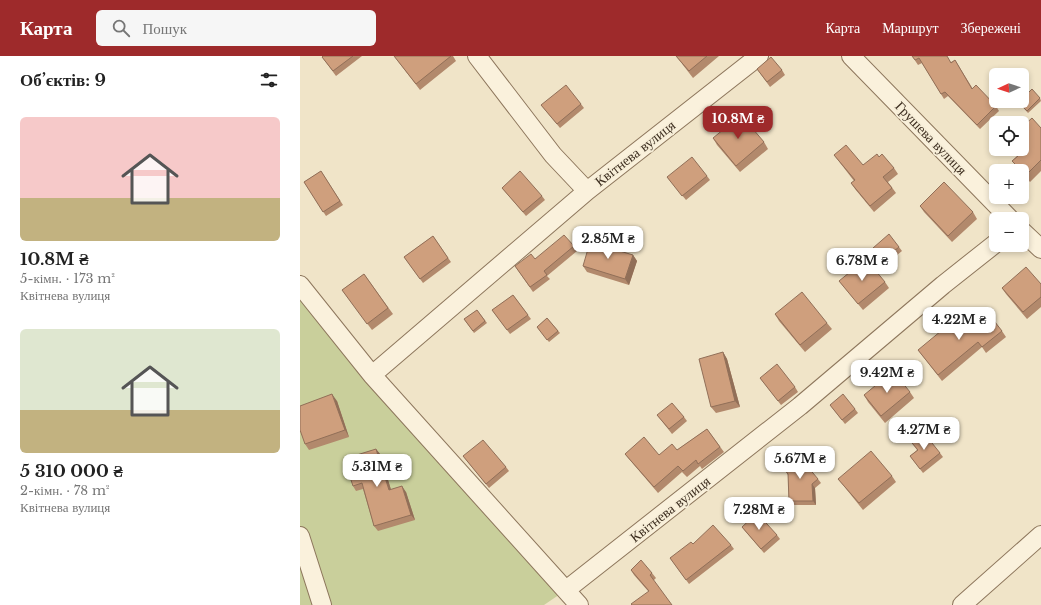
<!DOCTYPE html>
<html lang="uk">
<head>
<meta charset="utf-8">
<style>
  :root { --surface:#fff; --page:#f6f6f6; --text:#222; --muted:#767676; --accent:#9e2a2b }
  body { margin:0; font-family:"Libre Baskerville",serif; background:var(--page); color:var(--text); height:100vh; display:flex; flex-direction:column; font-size:15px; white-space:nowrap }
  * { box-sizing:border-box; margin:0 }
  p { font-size:13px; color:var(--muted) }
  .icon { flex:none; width:22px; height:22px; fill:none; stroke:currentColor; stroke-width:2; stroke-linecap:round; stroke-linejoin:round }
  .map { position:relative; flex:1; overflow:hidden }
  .side { display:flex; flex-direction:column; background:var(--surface); width:300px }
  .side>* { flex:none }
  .needle { width:26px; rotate:267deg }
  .controls { position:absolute; left:689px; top:12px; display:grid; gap:8px }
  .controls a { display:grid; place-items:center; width:40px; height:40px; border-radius:6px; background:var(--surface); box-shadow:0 2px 6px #0003; font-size:20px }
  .price { position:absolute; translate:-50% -34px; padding:0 9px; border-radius:8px; background:#fff; color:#222; font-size:13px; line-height:26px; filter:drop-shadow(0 1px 2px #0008) }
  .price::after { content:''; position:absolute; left:50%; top:24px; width:12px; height:9px; margin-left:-6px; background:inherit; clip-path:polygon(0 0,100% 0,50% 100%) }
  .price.selected { background:var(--accent); color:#fff }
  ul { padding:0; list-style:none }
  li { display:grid; align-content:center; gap:8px; height:212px; padding:0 20px }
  li span { display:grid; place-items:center; height:124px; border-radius:6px; color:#555 }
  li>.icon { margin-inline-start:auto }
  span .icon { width:72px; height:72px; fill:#fffc; stroke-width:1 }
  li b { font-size:17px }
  h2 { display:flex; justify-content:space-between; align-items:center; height:48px; padding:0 20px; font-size:17px }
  header { display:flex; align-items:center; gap:24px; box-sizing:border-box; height:56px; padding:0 20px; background:var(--accent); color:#fff }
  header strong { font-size:19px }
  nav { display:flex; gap:22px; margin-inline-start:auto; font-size:14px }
  .search { width:280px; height:36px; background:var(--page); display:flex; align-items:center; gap:10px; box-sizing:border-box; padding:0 14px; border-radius:6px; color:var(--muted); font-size:15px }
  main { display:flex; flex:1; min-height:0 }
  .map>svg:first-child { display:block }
  .green { fill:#c9cf9b }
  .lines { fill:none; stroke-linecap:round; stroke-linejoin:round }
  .minor-casing { stroke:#8d765c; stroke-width:20 }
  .minor { stroke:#faf1dc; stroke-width:18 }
  .wall { fill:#b2896c }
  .shaded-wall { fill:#916f58 }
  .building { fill:#cf9f7d; stroke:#916f58 }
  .labels { text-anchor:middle; stroke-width:3.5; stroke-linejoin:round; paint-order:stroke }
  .street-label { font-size:14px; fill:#3d2e20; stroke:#f7eed8 }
</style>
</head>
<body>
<header>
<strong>Карта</strong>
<div class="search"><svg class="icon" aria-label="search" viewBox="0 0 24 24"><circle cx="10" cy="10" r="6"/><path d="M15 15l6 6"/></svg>Пошук</div>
<nav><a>Карта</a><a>Маршрут</a><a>Збережені</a></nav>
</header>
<main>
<section class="side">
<h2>Об’єктів: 9<svg class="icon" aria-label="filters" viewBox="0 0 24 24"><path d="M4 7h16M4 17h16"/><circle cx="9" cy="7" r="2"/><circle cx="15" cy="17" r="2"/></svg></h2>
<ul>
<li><span style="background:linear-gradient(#f6c9c9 65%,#c2b280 0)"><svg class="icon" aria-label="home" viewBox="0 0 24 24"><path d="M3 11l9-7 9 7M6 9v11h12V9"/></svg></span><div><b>10.8M ₴</b><p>5-кімн. · 173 m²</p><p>Квітнева вулиця</p></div></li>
<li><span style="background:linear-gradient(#dfe7d0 65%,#c2b280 0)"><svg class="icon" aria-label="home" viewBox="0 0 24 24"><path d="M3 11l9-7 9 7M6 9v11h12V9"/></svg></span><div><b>5 310 000 ₴</b><p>2-кімн. · 78 m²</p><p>Квітнева вулиця</p></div></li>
</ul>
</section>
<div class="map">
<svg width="741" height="549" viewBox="0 0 741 549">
  <rect width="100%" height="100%" fill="#f0e4c8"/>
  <path class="green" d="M0 242 266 534 244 549H0Z"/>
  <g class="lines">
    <defs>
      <path id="minor" d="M177 0 253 99 287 135
        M551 0 710 163
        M722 175 741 193
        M0 229 72 319 279 549
        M72 319 287 135 459 0
        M0 480 22 549
        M266 534 500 350 643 229 696 187
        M662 549 741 479"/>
    </defs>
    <use href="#minor" class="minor-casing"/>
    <use href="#minor" class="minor"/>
  </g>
  <path class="wall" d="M23 0H62L36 20 22 1Z
    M94 0H153L156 5 120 34Z
    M376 0H419L393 22Z
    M612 0 651 6 655 4 673 33 696 50 699 55 680 73 648 40 644 43 622 7 618 9Z
    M457 13 482 14 485 19 470 31Z
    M740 42 741 45 728 57 718 46Z
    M281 48 284 52 260 72 241 49Z
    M741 72V115L730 126 722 117V115H720L712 105 717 100 710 93H722Z
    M413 82 464 86 468 93 440 116 417 89Z
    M534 99 563 109 579 101 594 112 598 118 588 126 596 137 574 156 555 133 551 127 554 125Z
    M21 115 43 149 26 160 4 126Z
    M407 120 410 124 386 144 367 121Z
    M202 132 242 140 245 144 226 160Z
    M620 150 673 156 677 163 652 186 624 156Z
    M133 180 151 206 123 227 104 201Z
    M274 190 277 195 247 220 250 223 233 236 215 210Z
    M599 191 602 195 586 208 573 192Z
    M333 199 337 205 329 229 287 216 283 210Z
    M64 218 93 258 72 274 42 234Z
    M539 225 585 226 589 232 563 254 544 231Z
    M741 228V251L727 263 706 238 702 232Z
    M213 239 231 263 210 278 192 254Z
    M177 254 187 267 174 277 164 263Z
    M475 258 527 267 532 273 505 296 479 265Z
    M247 262 260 277 249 286 237 271Z
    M702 275 706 281 686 297 682 291 642 325 618 294 652 277Z
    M423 296 427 303 440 351 416 357 411 351Z
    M460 322 495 331 498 336 481 349Z
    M610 336 614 342 585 367 568 346 564 339Z
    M37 345 49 381 9 394 5 388Z
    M530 349 555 353 558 357 545 368Z
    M357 359 384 361 387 365 372 378Z
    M407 373 424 396 402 413 400 410 387 421 382 416 358 437 329 403 325 398 359 399 377 394Z
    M612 387 640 397 643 401 623 417 610 400 617 394Z
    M76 393 80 398 91 434 106 436 115 464 78 475 74 470 63 433 56 435 53 430Z
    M163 400 206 411 209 415 189 432Z
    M482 410 518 423 521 427 515 432 516 449H492L489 445 488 419Z
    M592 420 596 426 563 454 543 429 538 423Z
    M442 471 477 479 480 483 464 497 445 475Z
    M393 488 431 489 434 493 389 528 370 502Z
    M331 514 352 517 356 522 354 524 348 535 334 519Z"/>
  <path class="shaded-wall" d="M333 199 337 205 329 229 325 223Z
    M423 296 427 303 440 351 435 345Z
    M32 338 37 345 49 381 45 374Z
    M76 393 80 398 93 440 89 434Z
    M512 428 515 432 516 449 513 445Z
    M102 430 106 436 115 464 111 459Z"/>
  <path class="building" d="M23 0H53L33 15 22 1Z
    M94 0H151L116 28Z
    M376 0H407L389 15Z
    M612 0H647L651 7 655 4 672 33 676 29 696 50 677 69 645 36 641 38 619 2 615 4Z
    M471 1 482 14 467 26 457 13Z
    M266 29 281 48 257 68 241 49Z
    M732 33 740 42 727 55 718 46 720 45H722V43Z
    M441 59 464 86 436 110 413 82Z
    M732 62 741 72V104L726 119 712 105 718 100 712 93H722V71Z
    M546 89 563 109 577 98 579 101 582 98 594 112 583 121 592 132 570 150 551 127 555 124 534 99Z
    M392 101 407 120 382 140 367 121Z
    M21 115 40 145 23 156 4 126Z
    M220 115 242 140 223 156 202 132Z
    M644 126 673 156 648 180 620 150Z
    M589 178 599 191 583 204 573 192Z
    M264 179 274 190 244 215 247 219 230 231 215 210 231 198 235 203Z
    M133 180 148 202 120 223 104 201Z
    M290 186 333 199 325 223 283 210Z
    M566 203 585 226 558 248 539 225Z
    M726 211 741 228V241L723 256 702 232Z
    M64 218 88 252 67 268 42 234Z
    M502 236 527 267 500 289 475 258Z
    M213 239 228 259 207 274 192 254Z
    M684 252 702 275 682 291 678 286 638 319 618 294 647 270 652 277Z
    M177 254 185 265 173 275 164 263Z
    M247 262 258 275 247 284 237 271Z
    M423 296 435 345 411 351 399 303Z
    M477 308 495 331 478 345 460 322Z
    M593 315 610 336 581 360 564 339Z
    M32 338 45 374 5 388 0 374V350Z
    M543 338 555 353 542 364 530 349Z
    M372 347 384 361 369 373 357 359Z
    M407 373 420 391 398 408 396 404 383 415 378 410 354 431 325 398 344 381 359 399 372 388 377 394Z
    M624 377 640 397 620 413 610 400 618 394 612 387Z
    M183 384 206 411 186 428 163 400Z
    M76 393 89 434 102 430 111 459 74 470 62 427 53 430 44 403Z
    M571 395 592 420 559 447 538 423Z
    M497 398 518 423 512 428 513 445H489L488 418 482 410Z
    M457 457 477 479 461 493 442 471Z
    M413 469 431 489 386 524 370 502 391 486 393 488Z
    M341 504 352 517 350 519 372 549H332L331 548 349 535 331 514Z"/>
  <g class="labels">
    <g class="street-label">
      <text transform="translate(631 82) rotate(46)" y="5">Грушева вулиця</text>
      <text transform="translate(335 97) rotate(-38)" y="5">Квітнева вулиця</text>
      <text transform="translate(370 453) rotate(-38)" y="5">Квітнева вулиця</text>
    </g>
  </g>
</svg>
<div class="controls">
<a><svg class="needle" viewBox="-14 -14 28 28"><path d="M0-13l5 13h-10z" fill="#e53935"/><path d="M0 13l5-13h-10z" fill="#767676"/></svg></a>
<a><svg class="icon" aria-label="locate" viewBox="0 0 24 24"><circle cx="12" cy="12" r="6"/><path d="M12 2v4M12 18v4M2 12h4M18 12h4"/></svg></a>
<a>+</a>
<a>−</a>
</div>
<b class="price selected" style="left:438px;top:84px">10.8M ₴</b>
<b class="price" style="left:308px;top:204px">2.85M ₴</b>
<b class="price" style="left:562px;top:226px">6.78M ₴</b>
<b class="price" style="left:659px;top:285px">4.22M ₴</b>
<b class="price" style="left:587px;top:338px">9.42M ₴</b>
<b class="price" style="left:624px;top:395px">4.27M ₴</b>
<b class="price" style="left:500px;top:424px">5.67M ₴</b>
<b class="price" style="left:77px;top:432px">5.31M ₴</b>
<b class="price" style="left:459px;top:475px">7.28M ₴</b>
</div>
</main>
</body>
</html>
